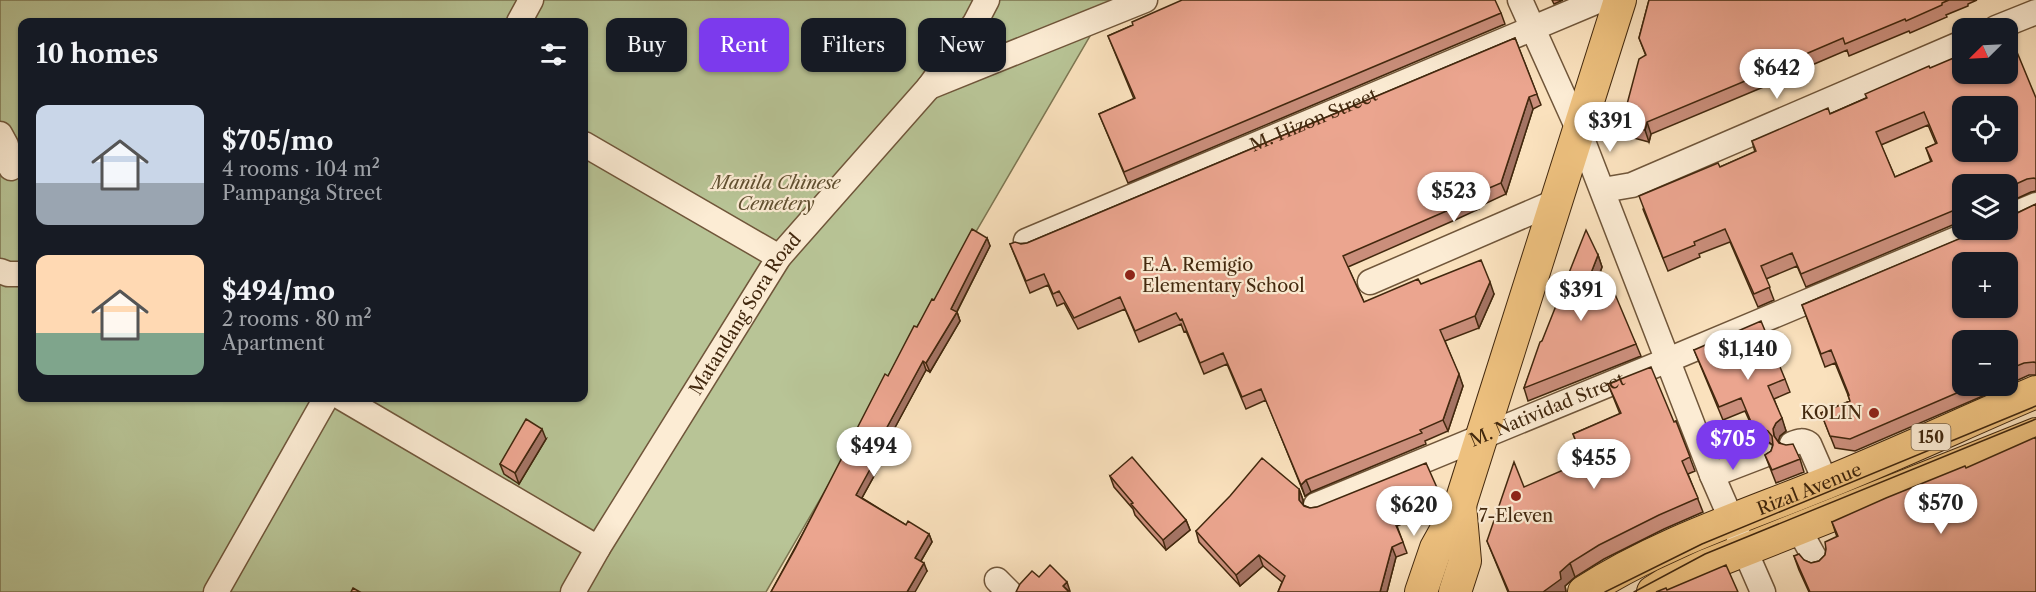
<!DOCTYPE html>
<html lang="en">
<head>
<meta charset="utf-8">
<style>
  :root { --surface:#171b24; --page:#242831; --text:#f1f3f6; --muted:#9ea1a6; --accent:#7c3aed }
  body { margin:0; font-family:"Libre Caslon Text",serif; background:var(--page); color:var(--text); height:100vh; display:flex; flex-direction:column; font-size:22px; white-space:nowrap }
  * { box-sizing:border-box; margin:0 }
  p { font-size:20px; color:var(--muted) }
  .icon { flex:none; width:33px; height:33px; fill:none; stroke:currentColor; stroke-width:2; stroke-linecap:round; stroke-linejoin:round }
  .map { position:relative; flex:1; overflow:hidden }
  .side { position:absolute; left:18px; top:18px; width:570px; height:384px; display:flex; flex-direction:column; background:var(--surface); border-radius:12px; box-shadow:0 2px 4px #0004 }
  .side>* { flex:none }
  .banner { position:absolute; left:606px; top:18px; width:570px; height:54px; display:flex; gap:12px }
  .needle { width:39px; rotate:246deg }
  .buttons { position:absolute; left:1952px; top:18px; display:grid; gap:12px }
  .buttons a { display:grid; place-items:center; width:66px; height:66px; border-radius:12px; background:var(--surface); box-shadow:0 2px 4px #0004; font-size:30px }
  .price { position:absolute; translate:-50% -51px; padding:0 14px; border-radius:21px; background:#fff; color:#222; font-size:20px; line-height:39px; filter:drop-shadow(0 2px 3px #0008) }
  .price::after { content:''; position:absolute; left:50%; top:36px; width:18px; height:14px; margin-left:-9px; background:inherit; clip-path:polygon(0 0,100% 0,50% 100%) }
  .price.current { background:var(--accent); color:#fff }
  ul { padding:0; list-style:none }
  li { display:flex; align-items:center; gap:18px; height:150px; padding:0 18px }
  li span { display:grid; place-items:center; flex:none; width:168px; height:120px; border-radius:12px; color:#555 }
  li>.icon { margin-inline-start:auto }
  span .icon { width:72px; height:72px; fill:#fffc; stroke-width:1 }
  li b { font-size:26px }
  h2 { display:flex; justify-content:space-between; align-items:center; height:72px; padding:0 18px; font-size:26px }
  .chip { padding:0 21px; border-radius:12px; background:var(--surface); box-shadow:0 2px 4px #0004; font-size:21px; line-height:54px }
  .chip.current { background:var(--accent); color:#fff }
  .map>svg:first-child { display:block }
  .green { fill:#b8c496; stroke:#7d7652; stroke-width:1.5; fill-rule:evenodd }
  .lines { fill:none; stroke-linecap:round; stroke-linejoin:round }
  .minor-casing { stroke:#70563a; stroke-width:27 }
  .major-casing { stroke:#42280e; stroke-width:34 }
  .minor { stroke:#fcecd4; stroke-width:24 }
  .major { stroke:#edc07e; stroke-width:32 }
  .tram { stroke:#42280e; stroke-width:1.5 }
  .wall { fill:#ca8e7b; stroke:#42280e; stroke-width:1.5; fill-rule:evenodd }
  .shaded-wall { fill:#a47464; stroke:#42280e; stroke-width:1.5 }
  .building { fill:#eba58f; stroke:#42280e; stroke-width:1.5; fill-rule:evenodd }
  .poi-dot { fill:#8f2418; stroke:#fcecd4; stroke-width:2 }
  .labels { text-anchor:middle; stroke-width:4.5; stroke-linejoin:round; paint-order:stroke }
  .shield { fill:#fcecd4; stroke:#7a6349; stroke-width:1.5 }
  .shield-label { font-size:16px; font-weight:bold; fill:#42280e }
  .street-label { font-size:18px; fill:#42280e; stroke:#fcecd4 }
  .park-label { font-size:18px; font-style:italic; fill:#604f30; stroke:#fcecd4 }
  .poi-label { font-size:18px; fill:#42280e; stroke:#fcecd4; text-anchor:start }
</style>
</head>
<body>
<div class="map">
<svg width="2036" height="592" viewBox="0 0 2036 592">
  <rect width="100%" height="100%" fill="#fae1bd"/>
  <filter id="stains"><feTurbulence type="fractalNoise" baseFrequency=".00333" numOctaves="4"/><feColorMatrix values="0 0 0 0 .2 0 0 0 0 .09 0 0 0 0 .02 0 0 0 .5 -.17"/></filter>
  <radialGradient id="worn" r=".72"><stop offset=".6" stop-color="#630" stop-opacity="0"/><stop offset="1" stop-color="#630" stop-opacity=".3"/></radialGradient>
  <path class="green" d="M0 0H1111L766 592H0ZM22 22H584V398H22Z"/>
  <g class="lines">
    <defs>
      <g id="minor">
        <path d="M1520 0 1579 131 1712 475 1763 592"/>
        <path d="M519 22 531 0"/>
        <path d="M1996 28 2036 12"/>
        <path d="M929 87 1145 0"/>
        <path d="M0 134 6 145 11 168"/>
        <path d="M584 144 779 257"/>
        <path d="M1603 190 1632 185 1962 43"/>
        <path d="M2007 217 2036 205"/>
        <path id="s1" d="M1026 241 1600 0"/>
        <path d="M0 271 8 274H22"/>
        <path d="M1370 282 1555 202"/>
        <path d="M342 398 598 548"/>
        <path d="M1792 444C1799 441 1803 440 1809 444L1826 483"/>
        <path d="M1712 475 1764 455"/>
        <path id="s2" d="M1316 505 1668 360 1978 230"/>
        <path d="M1798 528 1817 562"/>
        <path d="M997 580 1009 592"/>
        <path d="M216 592 326 398"/>
        <path id="s3" d="M573 592 598 548 779 257 929 87 975 23 987 0"/>
      </g>
      <g id="major">
        <path d="M1421 592 1436 548 1460 505 1620 0"/>
        <path d="M1455 592 1465 561 1460 505"/>
        <path id="s4" d="M1584 592C1658 544 1745 516 1826 483 1897 454 1966 422 2036 392"/>
        <path d="M1653 592 1666 584 1707 565 2036 434"/>
      </g>
    </defs>
    <use href="#minor" class="minor-casing"/>
    <use href="#major" class="major-casing"/>
    <use href="#minor" class="minor"/>
    <use href="#major" class="major"/>
    <path class="tram" d="M1605 592 1702 544 2036 406
      M1634 592 1705 554 2036 419"/>
  </g>
  <path class="wall" d="M1552 0H1563L1554 4Z
    M1649 0H1977L1968 4V6L1946 15 1947 17 1910 33 1909 31 1849 56 1847 50 1805 68 1807 73 1775 87 1773 83 1651 134 1649 142 1626 136 1622 123 1646 56 1639 38Z
    M1501 13 1505 24 1128 183 1099 114 1134 99 1108 36 1133 25Z
    M1515 38 1541 105 1533 109 1506 194 1478 207 1479 209 1455 220 1348 267 1364 302 1421 284 1494 294 1479 328 1445 341 1463 386 1448 431 1425 441 1426 444 1311 492 1305 496 1266 400 1246 409 1227 364 1204 374 1186 331 1184 332 1181 324 1139 342 1125 309 1078 329 1064 303 1057 306 1048 285 1030 293 1010 244 1027 243Z
    M1959 62 2036 98V191L2031 192 2007 203V184H1962V221L1806 287 1797 266 1766 279 1774 300 1758 307 1730 242 1699 254 1700 257 1668 271 1643 209 1720 167 1755 152 1752 141 1830 114 1866 98 1930 68ZM1928 125 1936 144 1926 148 1931 162 1895 177 1881 145Z
    M2036 204V375H2029L2007 385V340L1962 386H2006L1855 451 1835 448 1821 413 1850 401 1848 395 1835 363 1825 367 1802 305 1979 231Z
    M987 238 990 246 957 312 960 321 930 372 926 370 892 433 894 440 862 498 906 525 929 534 932 542 921 561 927 571 771 592 888 376 917 327 934 300Z
    M1598 255 1602 267 1599 276 1636 344 1641 356 1528 401 1524 388 1542 341Z
    M1694 350 1785 379 1790 392 1774 399 1786 431 1780 436 1778 441 1800 459 1804 472 1776 483 1765 455 1771 451 1773 445 1767 441 1759 442 1745 411 1723 420Z
    M1608 384 1674 422 1676 421 1695 471 1688 474 1703 512 1664 529 1604 559 1575 577 1565 586 1566 592H1508L1487 541 1584 462 1573 434 1620 414Z
    M546 439 519 484 504 474 500 464Z
    M1110 476 1186 520 1190 530 1166 550 1148 530 1135 515 1133 509 1114 487Z
    M1299 489 1303 500V505L1310 508 1438 490 1442 501 1437 509 1397 526 1407 553 1396 557 1387 592H1278L1282 582 1263 566 1240 586 1199 542 1196 531Z
    M1832 522 2036 592H1809L1799 570 1794 556 1811 563 1819 561 1825 555 1826 549 1837 537Z"/>
  <path class="shaded-wall" d="M1529 97 1533 109 1506 194 1501 183Z
    M1647 122 1651 134 1649 142 1645 130Z
    M987 238 990 246 954 317 951 309Z
    M1598 255 1602 267 1595 285 1591 273Z
    M1490 282 1494 294 1479 328 1475 316Z
    M957 312 960 321 930 372 926 363Z
    M923 361 926 370 892 433 894 440 859 503 856 495 886 429Z
    M1459 374 1463 386 1448 431 1443 420Z
    M1782 418 1786 431 1780 436 1778 442 1774 436 1773 429 1776 423Z
    M542 429 546 439 519 484 515 473Z
    M1306 480 1311 492 1305 496 1301 485Z
    M1299 489 1303 500V511L1299 500Z
    M1438 490 1442 501 1437 509 1433 498Z
    M1186 520 1190 530 1166 550 1163 540Z
    M929 534 932 542 918 566 915 558Z
    M1392 547 1396 557 1387 592H1380Z
    M1259 555 1263 566 1240 586 1236 575Z
    M924 563 927 571 915 592H907Z
    M1570 563 1575 577 1565 586 1566 592H1543L1560 572Z
    M1067 582 1070 591V592L1063 586Z"/>
  <path class="building" d="M1182 0H1495L1501 13 1124 172 1099 114 1135 98 1108 36 1133 25 1132 22Z
    M1649 0H1949L1942 3V5L1906 21 1905 19 1845 44 1843 38 1801 56 1803 61 1771 75 1769 71 1647 122 1645 130 1622 123 1639 59 1646 55 1639 38Z
    M1515 38 1537 94 1529 97 1501 183 1473 195 1474 198 1451 209 1343 256 1364 302 1418 279 1421 284 1481 260 1490 282 1475 316 1440 330 1459 374 1443 420 1420 430 1422 433 1306 480 1301 485 1261 389 1242 397 1223 353 1200 363 1182 319 1180 320 1176 313 1135 331 1120 297 1074 318 1059 291 1053 294 1044 274 1026 281 1010 244 1015 242 1021 244 1027 243Z
    M2012 40 2036 98V179L2034 178 2027 179 2007 188V184H1962V207L1801 274 1792 253 1761 266 1770 287 1754 294 1725 229 1694 242 1695 245 1663 258 1639 196 1718 163 1720 167 1756 151 1752 141 1828 108 1830 114 1867 98 1865 94 1929 66 1930 68 1956 57 1959 62 1962 61V74H2007V42ZM1962 106H2007V152H1962ZM1924 112 1937 143 1926 148 1932 161 1895 177 1876 132Z
    M2036 204V363L2034 362 2024 363 2007 370V340H1962V386H1973L1850 439 1830 436 1821 413 1850 401 1848 395H1849L1831 350 1821 354 1802 305 1980 230H2007V218ZM1962 262H2007V308H1962Z
    M972 229 987 238 951 309 957 312 926 363 923 361 886 429 891 431 856 495 906 525 908 521 929 534 915 558 924 563 907 592H771L795 549 885 374 888 376 914 326 917 327 932 299 934 300Z
    M1586 230 1598 255 1591 273 1609 280 1636 344 1524 388 1540 342 1542 341Z
    M1761 321 1785 379 1768 386 1782 418 1776 423 1773 429 1774 436 1779 443 1786 445 1793 444 1800 459 1772 470 1765 455 1771 451 1773 445 1772 436 1768 431 1762 428 1754 429 1741 398 1719 407 1694 350Z
    M1651 367 1674 422 1676 421 1690 457 1682 461 1698 498 1659 515 1599 545 1570 563 1560 572 1561 579 1543 592H1509L1487 541 1514 462 1524 487 1584 461 1573 434 1621 413 1608 384Z
    M526 419 542 429 515 473 500 464Z
    M2036 437V592H1810L1794 556 1799 554 1804 560 1811 563 1819 561 1825 555 1826 549 1825 542 1838 536 1832 522 1886 498 1965 466 1966 468Z
    M1132 457 1186 520 1163 540 1144 519 1131 504 1133 503 1110 476Z
    M1262 458 1299 489V500L1304 506 1310 508 1317 507 1426 463 1438 490 1433 498 1392 516 1403 542 1392 547 1380 592H1278L1285 576 1259 555 1236 575 1196 531 1230 496Z
    M1050 565 1067 582 1063 586 1069 592H1016L1020 584 1032 571 1039 577Z
    M1726 565 1738 592H1656L1666 588 1667 590Z
    M353 588 360 592H351Z"/>
  <g class="poi-dot">
    <circle cx="1130" cy="275" r="6"/>
    <circle cx="1874" cy="413" r="6"/>
    <circle cx="1516" cy="496" r="6"/>
  </g>
  <g class="labels">
    <rect class="shield" x="1911.5" y="424" width="39" height="26" rx="4.5"/>
    <g class="shield-label">
      <text x="1931" y="443">150</text>
    </g>
    <g class="street-label">
      <text dy="6" stroke="none"><textPath href="#s1" startOffset="312">M. Hizon Street</textPath></text>
      <text dy="6" stroke="none"><textPath href="#s3" startOffset="327">Matandang Sora Road</textPath></text>
      <text dy="6" stroke="none"><textPath href="#s2" startOffset="250">M. Natividad Street</textPath></text>
      <text dy="6" stroke="none"><textPath href="#s4" startOffset="248">Rizal Avenue</textPath></text>
    </g>
    <g class="park-label">
      <text x="776" y="189">Manila Chinese<tspan x="776" dy="21">Cemetery</tspan></text>
    </g>
    <g class="poi-label">
      <text x="1142" y="271">E.A. Remigio<tspan x="1142" dy="21">Elementary School</tspan></text>
      <text x="1862" y="419" text-anchor="end">KOLIN</text>
      <text x="1516" y="522" text-anchor="middle">7-Eleven</text>
    </g>
  </g>
  <rect width="100%" height="100%" filter="url(#stains)"/>
  <rect width="100%" height="100%" fill="url(#worn)"/>
</svg>
<div class="buttons">
<a><svg class="needle" viewBox="-14 -14 28 28"><path d="M0-13l5 13h-10z" fill="#e53935"/><path d="M0 13l5-13h-10z" fill="#9ea1a6"/></svg></a>
<a><svg class="icon" aria-label="locate" viewBox="0 0 24 24"><circle cx="12" cy="12" r="6"/><path d="M12 2v4M12 18v4M2 12h4M18 12h4"/></svg></a>
<a><svg class="icon" aria-label="layers" viewBox="0 0 24 24"><path d="M12 4l9 5-9 5-9-5zM3 14l9 5 9-5"/></svg></a>
<a>+</a>
<a>−</a>
</div>
<b class="price" style="left:1777px;top:100px">$642</b>
<b class="price" style="left:1610px;top:153px">$391</b>
<b class="price" style="left:1454px;top:223px">$523</b>
<b class="price" style="left:1581px;top:322px">$391</b>
<b class="price" style="left:1748px;top:381px">$1,140</b>
<b class="price current" style="left:1733px;top:471px">$705</b>
<b class="price" style="left:874px;top:478px">$494</b>
<b class="price" style="left:1594px;top:490px">$455</b>
<b class="price" style="left:1941px;top:535px">$570</b>
<b class="price" style="left:1414px;top:537px">$620</b>
<div class="banner">
<a class="chip">Buy</a>
<a class="chip current">Rent</a>
<a class="chip">Filters</a>
<a class="chip">New</a>
</div>
<section class="side">
<h2>10 homes<svg class="icon" aria-label="filters" viewBox="0 0 24 24"><path d="M4 7h16M4 17h16"/><circle cx="9" cy="7" r="2"/><circle cx="15" cy="17" r="2"/></svg></h2>
<ul>
<li><span style="background:linear-gradient(#c9d6e8 65%,#9aa5b1 0)"><svg class="icon" aria-label="home" viewBox="0 0 24 24"><path d="M3 11l9-7 9 7M6 9v11h12V9"/></svg></span><div><b>$705/mo</b><p>4 rooms · 104 m²</p><p>Pampanga Street</p></div></li>
<li><span style="background:linear-gradient(#ffd9b3 65%,#7fa58c 0)"><svg class="icon" aria-label="home" viewBox="0 0 24 24"><path d="M3 11l9-7 9 7M6 9v11h12V9"/></svg></span><div><b>$494/mo</b><p>2 rooms · 80 m²</p><p>Apartment</p></div></li>
</ul>
</section>
</div>
</body>
</html>
